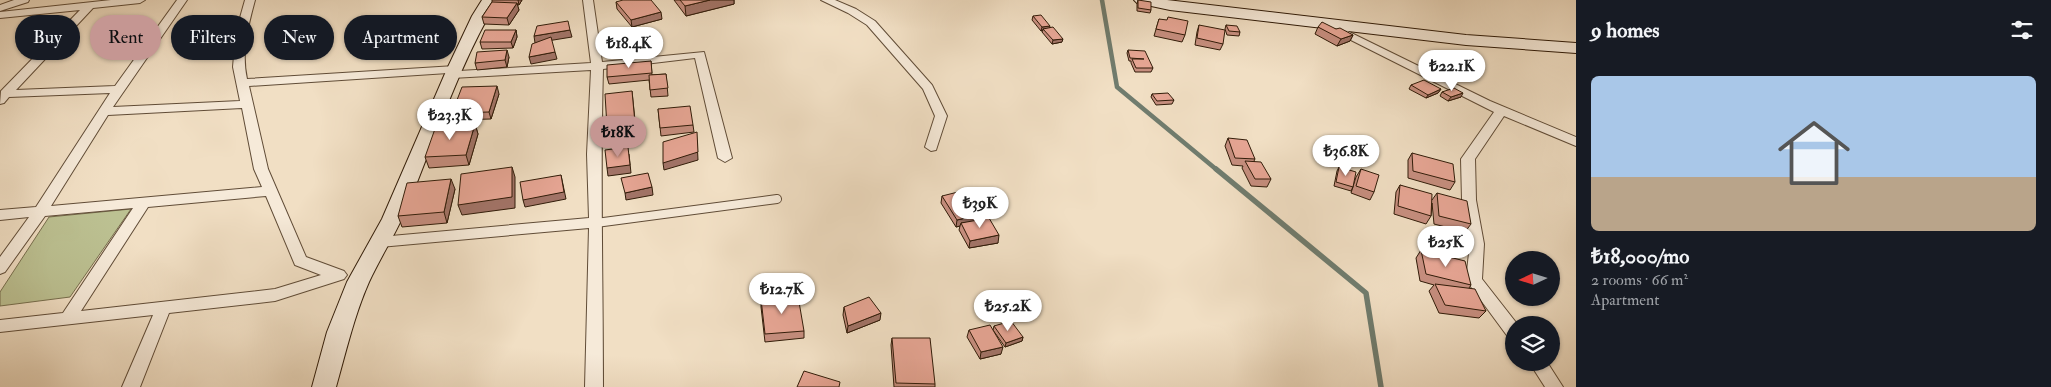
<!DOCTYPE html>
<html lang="en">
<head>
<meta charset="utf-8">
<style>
  :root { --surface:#171b24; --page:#20242c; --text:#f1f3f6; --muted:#9ea1a6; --accent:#c59692 }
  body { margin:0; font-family:"IM FELL Double Pica",serif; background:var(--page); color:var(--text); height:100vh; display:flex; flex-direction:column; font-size:19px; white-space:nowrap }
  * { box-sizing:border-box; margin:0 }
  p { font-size:16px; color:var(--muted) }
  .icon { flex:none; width:28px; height:28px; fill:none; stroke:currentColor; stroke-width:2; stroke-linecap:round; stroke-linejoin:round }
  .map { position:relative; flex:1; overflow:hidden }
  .details { display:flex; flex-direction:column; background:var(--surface); width:475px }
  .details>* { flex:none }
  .top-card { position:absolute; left:15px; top:15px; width:475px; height:45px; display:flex; gap:10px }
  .needle { width:32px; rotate:266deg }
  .tools { position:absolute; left:1505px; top:251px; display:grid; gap:10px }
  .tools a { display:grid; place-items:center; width:55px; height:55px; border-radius:50%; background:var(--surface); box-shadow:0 1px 4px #0004; font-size:25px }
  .price { position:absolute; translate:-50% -42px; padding:0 11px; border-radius:18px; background:#fff; color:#222; font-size:16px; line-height:32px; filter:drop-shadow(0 1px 2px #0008) }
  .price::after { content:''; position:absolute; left:50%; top:30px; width:15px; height:11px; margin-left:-8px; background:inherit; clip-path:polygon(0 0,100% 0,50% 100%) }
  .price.on { background:var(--accent); color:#111 }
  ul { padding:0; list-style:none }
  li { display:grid; align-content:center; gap:10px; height:265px; padding:0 15px }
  li span { display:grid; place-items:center; height:155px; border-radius:8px; color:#555 }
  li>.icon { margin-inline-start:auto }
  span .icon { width:90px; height:90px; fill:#fffc; stroke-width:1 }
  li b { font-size:21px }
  h2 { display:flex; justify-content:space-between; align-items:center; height:60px; padding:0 15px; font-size:21px }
  .chip { padding:0 18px; border-radius:22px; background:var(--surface); box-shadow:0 1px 4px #0004; font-size:18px; line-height:45px }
  .chip.on { background:var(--accent); color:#111 }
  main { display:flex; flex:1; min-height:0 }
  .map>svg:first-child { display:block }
  .green { fill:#bcc192; stroke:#766e4d }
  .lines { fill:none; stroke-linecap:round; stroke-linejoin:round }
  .stream-far1 { stroke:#707c6e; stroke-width:4.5 }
  .stream { stroke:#707c6e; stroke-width:5.5 }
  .lane-casing { stroke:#604c37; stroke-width:10 }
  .street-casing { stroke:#604c37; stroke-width:2 }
  .secondary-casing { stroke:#301b08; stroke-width:2 }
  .lane { stroke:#f6ead9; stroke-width:8 }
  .street { fill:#f6ead9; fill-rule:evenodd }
  .secondary { fill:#f6ead9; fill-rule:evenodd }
  .wall { fill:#c78f80; stroke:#301b08 }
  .shaded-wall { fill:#a27468; stroke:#301b08 }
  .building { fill:#e7a695; stroke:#301b08 }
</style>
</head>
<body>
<main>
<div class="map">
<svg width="1576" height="387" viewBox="0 0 1576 387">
  <rect width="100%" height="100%" fill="#f1dfc4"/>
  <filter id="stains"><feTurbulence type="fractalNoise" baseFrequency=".004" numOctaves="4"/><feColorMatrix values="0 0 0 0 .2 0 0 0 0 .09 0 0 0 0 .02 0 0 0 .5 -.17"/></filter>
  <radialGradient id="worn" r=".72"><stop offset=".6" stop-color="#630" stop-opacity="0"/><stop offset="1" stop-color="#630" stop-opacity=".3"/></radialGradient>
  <path class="green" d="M131 209 70 297 0 306V292L49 217Z"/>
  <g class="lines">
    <path class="stream-far1" d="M1102 0 1117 87 1217 170"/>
    <path class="stream" d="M1216 169 1366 293 1381 387"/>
    <defs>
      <path id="lane" d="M596 223 777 199"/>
      <path id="street" d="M14 0H29L28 2 0 11V5Z
        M111 0H145L140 3 93 8 16 90 115 86 177 0H187L113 107 240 101 233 67 236 32 245 0H255C248 26 241 52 247 79L455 66 459 67 461 69 459 71 591 63 583 0H593L602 62 704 52 732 158 725 162 718 158 695 58 603 69C600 175 603 281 603 387H585L589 228 380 247 375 246 373 242 375 238 380 237 589 218 587 154 591 70 452 78 448 77 446 75 448 73 249 86 268 169 306 257 344 271 347 275 344 279 275 301 169 313 140 387H122L153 315 0 332V320L63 313 133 208 45 216 5 272 0 274V257L29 217 0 220V210L36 207 110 93 9 97 4 103 0 104 1 91 80 10 0 18V12ZM242 108 254 169 262 187 51 206 108 115ZM266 196 295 265 321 275 275 289 81 311 148 207Z
        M821 0H835L856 9 875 21 932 85 947 116 936 150 931 151 925 147 935 116 923 89 867 25 848 13Z
        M1337 26 1490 101 1576 137V146L1504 116 1475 159 1476 200 1484 244 1482 279 1518 325H1514V338L1508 337 1466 280 1470 244 1462 200 1461 159 1494 112 1333 31 1332 29Z
        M1529 362H1547L1563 387H1545Z"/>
      <path id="secondary" d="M482 0H498C461 60 435 139 408 205 397 232 381 256 369 282 354 316 346 352 336 387H312L327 332 347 282 382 219 447 69 472 16Z
        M1134 0H1167L1466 35 1576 43V53L1466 45 1170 10 1137 3Z"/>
    </defs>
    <use href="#lane" class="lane-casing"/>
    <use href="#street" class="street-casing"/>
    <use href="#secondary" class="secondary-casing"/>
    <use href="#lane" class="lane"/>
    <use href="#street" class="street"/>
    <use href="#secondary" class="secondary"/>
  </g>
  <path class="wall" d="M492 0H522L519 5H517L519 10 509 25 484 24 482 17 492 2Z
    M674 0H734V4L686 16Z
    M1138 0 1151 10 1150 13 1137 11V4Z
    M616 2 662 19 632 27 617 9Z
    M1033 16 1049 28 1062 42 1052 44 1042 32 1043 30 1041 31 1032 20Z
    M1159 19 1185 35 1182 42 1154 36Z
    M1199 25 1223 44 1220 50 1195 45 1197 32Z
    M1226 25 1240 32 1239 36 1227 35 1225 29Z
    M1318 27 1336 29 1353 35 1350 41 1337 46 1315 34Z
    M516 30 517 37 513 48 482 49 480 42Z
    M1128 50 1153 68 1151 72H1135L1131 63V61H1129L1127 53Z
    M509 57 507 67 477 70 475 63Z
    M651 61 652 75 666 74 668 96 651 97 649 80 609 84 607 77Z
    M1411 85 1441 89 1438 93 1426 98 1409 89Z
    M632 91 636 130 608 134 607 127Z
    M1442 92 1461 97 1448 101 1440 96Z
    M499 94 491 119 454 120 452 113Z
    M1152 94 1174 100 1172 104 1156 105 1151 97Z
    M658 109 693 125 694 132 661 136Z
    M475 124 478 134 469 165 429 168 425 157Z
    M1228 138 1255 159 1254 161 1271 179 1267 187 1251 186 1242 168 1243 166 1232 165 1225 146Z
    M1412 153 1455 182 1450 190 1408 178V160Z
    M1339 167 1353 187 1351 191 1334 186 1337 171Z
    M1361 169 1374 192 1370 200 1351 193 1356 177Z
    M1400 185 1432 200 1437 193 1471 224 1465 232 1434 224 1432 203 1431 216 1426 224 1394 214 1396 192Z
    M455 189 447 223 402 227 398 216Z
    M942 196 987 213 986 218 998 243 969 248 959 230 960 226 956 227 941 203Z
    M1421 250 1471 285 1469 288 1486 311 1479 318 1439 313 1429 291 1434 285 1420 281 1416 258Z
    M761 299 804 331V338L765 342 761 307Z
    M844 307 880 320 847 333 843 315Z
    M994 326 1023 337 1022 341 1005 347 993 330Z
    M969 330 1001 354 980 359 967 337Z
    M892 338 935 384V387H894L891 345Z"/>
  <path class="shaded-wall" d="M518 0H522L519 5Z
    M710 0H734V4L686 16 685 6Z
    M517 3 519 10 509 25 507 18Z
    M661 12 662 19 632 27 631 20Z
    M1050 26 1049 30 1043 29V30L1041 31 1042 27Z
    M516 30 517 37 513 48 511 42Z
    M570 30 572 37 535 43 534 36Z
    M1353 35 1350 41 1337 46 1341 39Z
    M1063 39 1062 42 1052 44 1053 40Z
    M507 50 509 57 507 67 505 60Z
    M555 52 557 59 531 64 529 57Z
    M497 86 499 94 491 119 489 112Z
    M1441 89 1438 93 1426 98 1428 95Z
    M1463 93 1461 97 1448 101 1451 97Z
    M475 124 478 134 469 165 466 155Z
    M697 140 698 160 664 170 663 163Z
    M629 154 631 173 608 176 607 168Z
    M512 167 515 177V208L462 215 458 205Z
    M561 175 566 199 525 207 523 200Z
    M451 179 455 189 447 223 444 212Z
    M652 187 653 195 626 200 625 193Z
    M987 213 985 221 961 223 960 226 956 227 957 220Z
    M999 235 998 243 969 248 970 241Z
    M881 313 880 320 847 333 848 326Z
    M1023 337 1022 341 1005 347 1006 343Z
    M1003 347 1001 354 980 359 981 352Z"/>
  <path class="building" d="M623 0H651L661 12 631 20 616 2Z
    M680 0H710L685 6Z
    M1138 0 1151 2V10L1138 8Z
    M492 2 517 3 507 18 482 17Z
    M1041 15 1050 26 1042 27 1033 16Z
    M1168 17 1188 21 1185 35 1156 29 1159 19 1167 20Z
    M568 21 570 30 534 36 537 26Z
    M1322 22 1336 29 1340 28 1353 35 1341 39 1318 27Z
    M1199 25 1225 30 1223 44 1197 38Z
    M1226 25 1237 26 1240 32 1229 31Z
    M1053 27 1063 39 1053 40 1043 29Z
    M485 30H516L511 42H480Z
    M551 37 555 52 529 57 532 44Z
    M507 50 505 60 475 63 477 52Z
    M1128 50 1145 51 1153 68H1136L1132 59H1144L1130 58Z
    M651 61 652 73 607 77V65Z
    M666 74 668 88 650 90 649 75Z
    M1424 80 1441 89 1428 95 1411 85Z
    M497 86 489 112 452 113 462 87Z
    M1454 88 1463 93 1451 97 1442 92Z
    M632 91 635 123 607 127 605 94Z
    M1168 93 1174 100 1157 101 1152 94Z
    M690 106 693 125 660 128 658 109Z
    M475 124 466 155 425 157 436 126Z
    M697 132 698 152 663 163V142Z
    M1228 138 1247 140 1255 159 1235 158Z
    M628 147 630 165 607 168 605 150Z
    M1412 153 1453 164 1455 182 1413 171Z
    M1245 161 1261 162 1271 179H1255Z
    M512 167V197L458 205 461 174Z
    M1339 167 1356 172 1353 187 1336 182Z
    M1361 169 1379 175 1374 192 1356 186Z
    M648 173 652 187 625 193 621 178Z
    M561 175 564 192 523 200 520 182Z
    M451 179 444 212 398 216 407 183Z
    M1400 185 1432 194 1431 216 1398 206Z
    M970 189 987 213 957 220 942 196Z
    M1437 193 1467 201 1471 224 1439 216Z
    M989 218 999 235 970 241 961 223Z
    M1421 250 1465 261 1471 285 1426 274Z
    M1435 284 1475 289 1486 311 1445 305Z
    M798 296 804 331 765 334 761 299Z
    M869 297 881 313 848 326 844 307Z
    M1011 321 1023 337 1006 343 994 326Z
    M990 325 1003 347 981 352 969 330Z
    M892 338H930L935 384 896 383Z
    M804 371 840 382 839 387H797Z"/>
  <rect width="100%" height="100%" filter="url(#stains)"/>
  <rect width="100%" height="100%" fill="url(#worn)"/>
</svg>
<div class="tools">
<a><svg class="needle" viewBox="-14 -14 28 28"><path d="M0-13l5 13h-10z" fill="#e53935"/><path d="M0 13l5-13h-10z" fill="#9ea1a6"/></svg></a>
<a><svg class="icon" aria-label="layers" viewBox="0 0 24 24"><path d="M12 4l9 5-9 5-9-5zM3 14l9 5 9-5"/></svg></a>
</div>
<b class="price" style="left:629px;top:69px">₺18.4K</b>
<b class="price" style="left:1452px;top:92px">₺22.1K</b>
<b class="price" style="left:450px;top:141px">₺23.3K</b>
<b class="price on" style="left:618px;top:158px">₺18K</b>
<b class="price" style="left:1346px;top:177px">₺36.8K</b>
<b class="price" style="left:980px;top:229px">₺39K</b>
<b class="price" style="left:1446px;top:268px">₺25K</b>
<b class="price" style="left:782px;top:315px">₺12.7K</b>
<b class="price" style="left:1008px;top:332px">₺25.2K</b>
<div class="top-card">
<a class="chip">Buy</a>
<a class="chip on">Rent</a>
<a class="chip">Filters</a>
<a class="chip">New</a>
<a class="chip">Apartment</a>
</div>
</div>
<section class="details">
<h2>9 homes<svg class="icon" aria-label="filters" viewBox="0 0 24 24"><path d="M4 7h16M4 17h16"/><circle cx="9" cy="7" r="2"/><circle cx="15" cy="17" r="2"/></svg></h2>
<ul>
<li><span style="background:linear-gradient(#a9c7e8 65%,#b9a48a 0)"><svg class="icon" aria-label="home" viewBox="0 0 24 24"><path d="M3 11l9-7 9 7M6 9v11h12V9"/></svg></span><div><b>₺18,000/mo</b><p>2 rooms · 66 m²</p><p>Apartment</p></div></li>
</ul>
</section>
</main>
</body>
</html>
